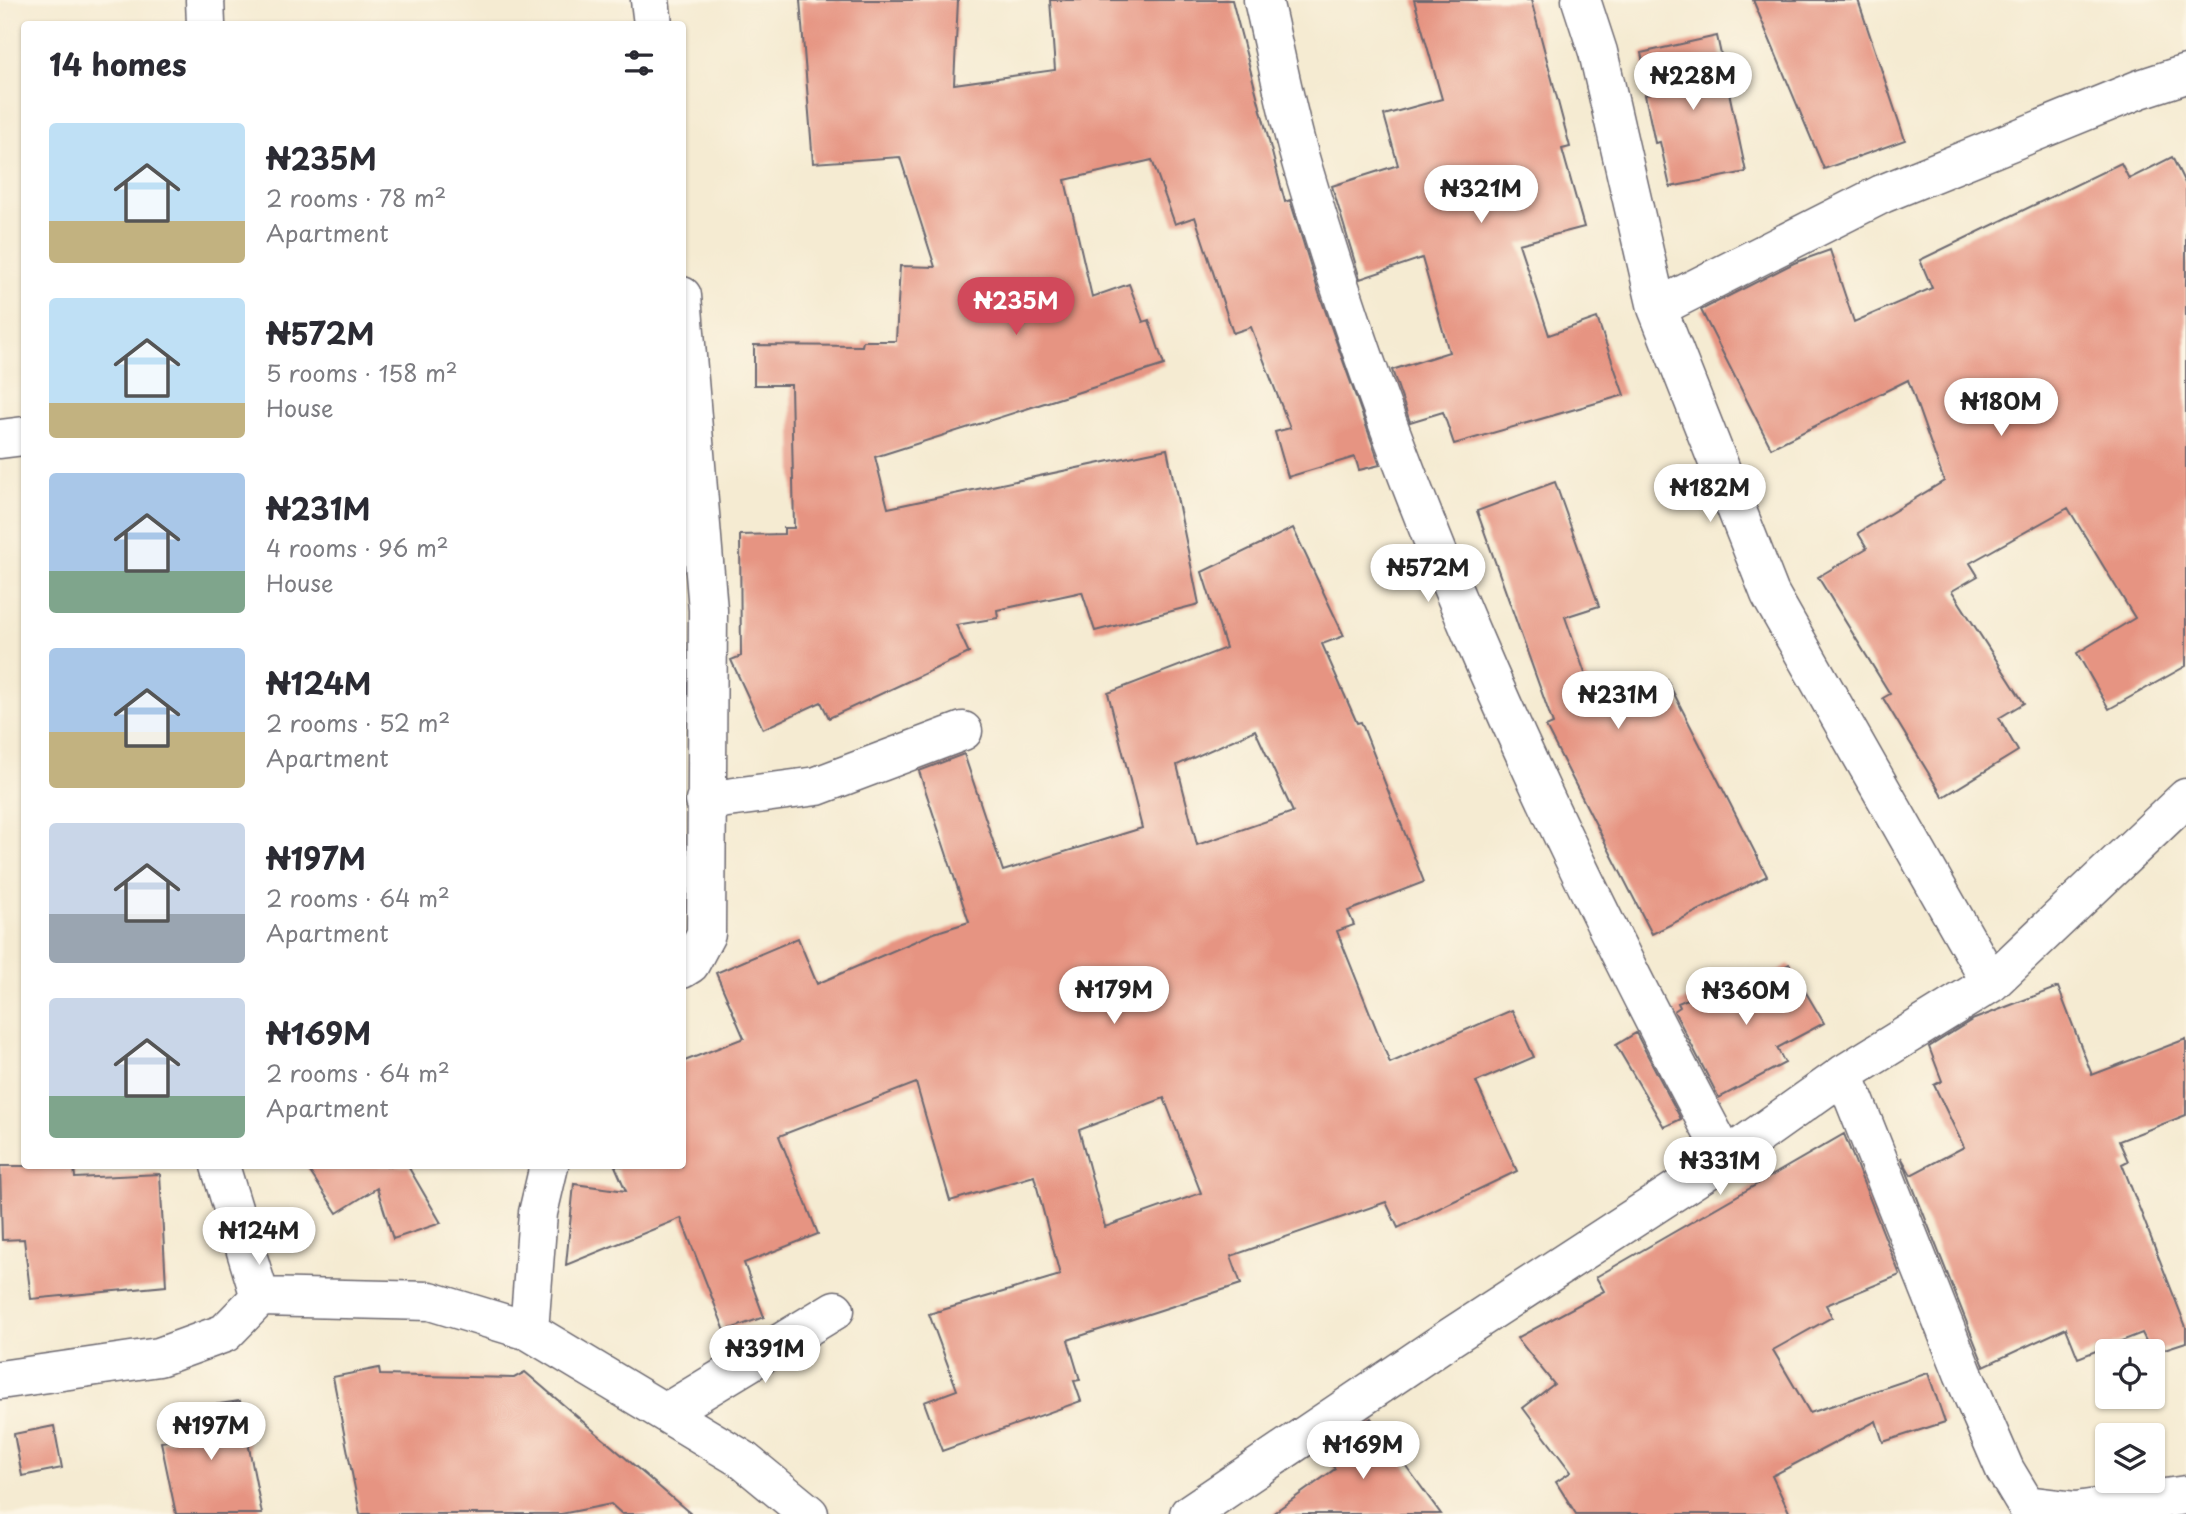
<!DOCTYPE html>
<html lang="en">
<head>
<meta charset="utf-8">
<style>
  :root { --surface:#fff; --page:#f7f7f7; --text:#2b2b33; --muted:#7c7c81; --accent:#d1495b }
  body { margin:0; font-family:"Playpen Sans",sans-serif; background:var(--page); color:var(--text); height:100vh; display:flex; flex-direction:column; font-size:26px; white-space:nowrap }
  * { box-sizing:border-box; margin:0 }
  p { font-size:23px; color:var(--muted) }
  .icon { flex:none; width:38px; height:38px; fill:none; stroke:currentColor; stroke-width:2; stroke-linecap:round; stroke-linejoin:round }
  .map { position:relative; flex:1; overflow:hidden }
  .drawer { position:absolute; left:21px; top:21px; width:665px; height:1148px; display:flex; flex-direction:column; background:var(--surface); border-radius:7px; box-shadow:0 2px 5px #0004 }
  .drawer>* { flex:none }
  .controls { position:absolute; left:2095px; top:1339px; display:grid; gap:14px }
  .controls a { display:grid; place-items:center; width:70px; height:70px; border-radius:7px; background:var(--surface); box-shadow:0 2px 5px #0004; font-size:35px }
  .price { position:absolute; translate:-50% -60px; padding:0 16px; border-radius:24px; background:#fff; color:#222; font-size:23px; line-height:46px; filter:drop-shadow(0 2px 4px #0008) }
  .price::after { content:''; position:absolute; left:50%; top:42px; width:21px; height:16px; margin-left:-10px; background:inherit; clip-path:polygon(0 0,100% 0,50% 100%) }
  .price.on { background:var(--accent); color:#fff }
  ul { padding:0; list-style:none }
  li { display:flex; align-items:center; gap:21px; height:175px; padding:0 28px }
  li span { display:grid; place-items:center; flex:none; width:196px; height:140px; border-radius:7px; color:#555 }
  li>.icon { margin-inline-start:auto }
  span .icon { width:84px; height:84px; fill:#fffc; stroke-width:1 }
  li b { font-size:30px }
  h2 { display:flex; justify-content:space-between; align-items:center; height:84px; padding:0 28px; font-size:30px }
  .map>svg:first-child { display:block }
  .building { fill:#e69482; fill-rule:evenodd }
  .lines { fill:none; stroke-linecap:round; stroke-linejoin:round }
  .minor-casing { stroke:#6c6870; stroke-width:41 }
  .minor { stroke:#fff; stroke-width:38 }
</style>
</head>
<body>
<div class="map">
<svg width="2186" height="1514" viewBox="0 0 2186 1514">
  <rect width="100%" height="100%" fill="#fcf5e5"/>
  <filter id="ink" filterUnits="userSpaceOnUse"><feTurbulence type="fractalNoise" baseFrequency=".0143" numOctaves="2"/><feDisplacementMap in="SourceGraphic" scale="14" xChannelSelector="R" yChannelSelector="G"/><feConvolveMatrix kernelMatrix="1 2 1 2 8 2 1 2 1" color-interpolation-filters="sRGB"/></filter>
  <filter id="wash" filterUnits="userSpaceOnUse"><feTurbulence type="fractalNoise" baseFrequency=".00686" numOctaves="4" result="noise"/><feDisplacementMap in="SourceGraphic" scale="28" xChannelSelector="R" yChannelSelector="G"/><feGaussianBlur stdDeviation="1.57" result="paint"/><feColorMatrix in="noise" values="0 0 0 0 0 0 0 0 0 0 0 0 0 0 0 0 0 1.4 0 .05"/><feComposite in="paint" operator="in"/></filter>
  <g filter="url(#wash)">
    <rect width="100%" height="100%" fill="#f5ebd2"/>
    <g id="blocks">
      <path class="building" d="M800 0H958L954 84 1055 70 1050 0H1232L1285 202 1290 200 1319 293 1380 465 1359 470 1355 457 1288 477 1275 432 1290 428 1251 327 1233 333 1195 217 1175 224 1152 160 1065 180 1092 297 1129 284 1143 322 1149 320 1164 365 875 457 888 508 1167 449 1199 604 1095 631 1082 592 997 610 998 618 956 625 969 653 829 718 821 702 763 729 731 660 741 656 740 535 784 534V528H794L791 385H754V345L862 346 863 341H896L900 266 935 267 900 157 813 163Z
        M1414 0H1531L1570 147 1562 149 1584 227 1519 244 1549 335 1597 318 1624 395 1454 444 1443 412 1410 422 1392 370 1449 352 1422 258 1360 279 1332 186 1398 165 1384 115 1442 99Z
        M1753 0H1858L1905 140 1824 169Z
        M1717 36 1746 172 1670 187 1660 142 1655 143 1645 95 1650 94 1641 53Z
        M2172 157 2186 185V666L2109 709 2077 653 2135 618 2068 508 1970 563 1978 576 1952 591 2024 703 1999 718 2018 751 1943 797 1883 698 1890 694 1818 577 1867 548 1858 533 1944 481 1908 380 1771 448 1701 310 1794 263 1830 250 1854 322 1932 288 1920 260 2121 163 2129 179Z
        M1555 482 1599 606 1565 617 1597 707 1667 680 1767 876 1652 934 1546 727 1553 724 1477 511Z
        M1293 528 1344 636 1322 644 1357 723 1361 722 1424 882 1348 911 1354 925 1337 931 1390 1063 1512 1010 1534 1057 1476 1082 1517 1171 1398 1228 1386 1202 1231 1256 1241 1284 1068 1340 1080 1380 1074 1381 1081 1401 942 1451 924 1402 957 1390 929 1314 1060 1275 1034 1176 950 1201 916 1083 779 1136 818 1234 744 1263 764 1317 725 1331 681 1218 566 1265 574 1184 626 1191 615 1166H682V1062L744 1038 716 973 798 938 817 984 934 933 969 922 919 771 964 754 1003 871 1142 828 1108 693 1226 648 1202 572ZM1255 730 1293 812 1197 845 1177 765ZM1164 1098 1201 1193 1105 1227 1079 1130Z
        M1789 964 1824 1023 1777 1048 1785 1063 1719 1098 1674 1011 1680 1007 1678 1003 1742 976 1747 988Z
        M2058 987 2092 1075 2186 1039V1115L2119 1141 2128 1161 2122 1164 2186 1327V1342L2152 1353 2142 1333 2078 1358 2066 1328 1984 1366 1901 1157 1911 1175 1964 1147 1934 1085 1942 1081 1929 1047 1972 1020Z
        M1636 1033 1681 1119 1664 1127 1616 1045Z
        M1844 1134 1900 1275 1826 1305 1832 1317 1773 1350 1810 1413 1928 1373 1945 1422 1883 1442 1876 1421 1772 1476 1790 1514H1576L1556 1482 1571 1472 1523 1408 1554 1384 1517 1338 1604 1291 1596 1277Z
        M0 1166H74L75 1178 160 1174 166 1286 31 1299 24 1239 2 1240Z
        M306 1166H414L409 1168 441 1223 393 1239 377 1188 337 1213Z
        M379 1368 380 1375 514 1378 525 1372 691 1514H622L611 1504 561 1514H360L333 1377Z
        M240 1401 262 1514H176L161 1442 172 1440 166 1412Z
        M1371 1418 1441 1514H1272L1335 1469 1322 1452Z
        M54 1426 62 1468 22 1476 14 1434Z"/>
    </g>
  </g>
  <g filter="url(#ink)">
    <use href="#blocks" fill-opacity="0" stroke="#6c6870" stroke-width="2"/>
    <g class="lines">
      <defs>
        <path id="minor" d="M205 0 206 24
          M650 0 653 24
          M1263 0C1276 55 1286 111 1302 165 1403 511 1556 840 1726 1158
          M1581 0 1598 52 1657 308 1770 594 1991 983
          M682 296 708 610 706 934 690 964 682 969
          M1657 308 1882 194 2140 89 2186 74
          M0 439 24 436
          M705 801 817 786 963 731
          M1844 1074 1963 1373 2005 1470 2026 1505 2076 1511 2186 1495
          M220 1166 260 1297
          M529 1331 538 1213 549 1166
          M0 1380 159 1357 225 1333 260 1297 430 1301 529 1331 742 1459 809 1514
          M667 1412 835 1310
          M1189 1514 1451 1337 1726 1158 1844 1074 1991 983 2186 798"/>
      </defs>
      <use href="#minor" class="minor-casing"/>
      <use href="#minor" class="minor"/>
    </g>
  </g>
</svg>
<div class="controls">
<a><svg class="icon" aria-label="locate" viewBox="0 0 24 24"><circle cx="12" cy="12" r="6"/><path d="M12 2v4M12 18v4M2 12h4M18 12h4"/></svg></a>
<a><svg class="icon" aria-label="layers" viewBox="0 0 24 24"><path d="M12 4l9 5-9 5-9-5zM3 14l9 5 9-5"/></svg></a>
</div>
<b class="price" style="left:1693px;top:112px">₦228M</b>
<b class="price" style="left:1481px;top:225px">₦321M</b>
<b class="price on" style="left:1016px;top:337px">₦235M</b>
<b class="price" style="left:2001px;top:438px">₦180M</b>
<b class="price" style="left:1710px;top:524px">₦182M</b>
<b class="price" style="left:1428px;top:604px">₦572M</b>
<b class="price" style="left:1618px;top:731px">₦231M</b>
<b class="price" style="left:1114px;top:1026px">₦179M</b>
<b class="price" style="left:1746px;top:1027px">₦360M</b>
<b class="price" style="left:1720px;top:1197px">₦331M</b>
<b class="price" style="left:259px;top:1267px">₦124M</b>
<b class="price" style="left:765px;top:1385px">₦391M</b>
<b class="price" style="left:211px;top:1462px">₦197M</b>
<b class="price" style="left:1363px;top:1481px">₦169M</b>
<section class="drawer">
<h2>14 homes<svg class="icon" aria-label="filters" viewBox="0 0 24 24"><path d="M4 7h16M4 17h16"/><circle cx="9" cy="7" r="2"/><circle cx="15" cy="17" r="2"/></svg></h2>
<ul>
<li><span style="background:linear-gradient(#bfe0f5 70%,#c2b280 0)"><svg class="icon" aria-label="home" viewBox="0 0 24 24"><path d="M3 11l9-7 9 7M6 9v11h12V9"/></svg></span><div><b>₦235M</b><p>2 rooms · 78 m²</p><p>Apartment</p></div></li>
<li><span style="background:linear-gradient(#bfe0f5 75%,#c2b280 0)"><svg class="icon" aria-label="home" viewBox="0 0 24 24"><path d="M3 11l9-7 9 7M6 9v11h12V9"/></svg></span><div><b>₦572M</b><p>5 rooms · 158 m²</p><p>House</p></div></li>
<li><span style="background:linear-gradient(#a9c7e8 70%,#7fa58c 0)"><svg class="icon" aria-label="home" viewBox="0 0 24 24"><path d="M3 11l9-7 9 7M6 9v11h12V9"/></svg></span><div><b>₦231M</b><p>4 rooms · 96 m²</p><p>House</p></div></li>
<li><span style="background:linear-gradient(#a9c7e8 60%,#c2b280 0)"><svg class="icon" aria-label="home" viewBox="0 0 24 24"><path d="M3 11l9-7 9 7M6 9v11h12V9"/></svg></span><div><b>₦124M</b><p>2 rooms · 52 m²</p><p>Apartment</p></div></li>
<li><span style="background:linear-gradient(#c9d6e8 65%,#9aa5b1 0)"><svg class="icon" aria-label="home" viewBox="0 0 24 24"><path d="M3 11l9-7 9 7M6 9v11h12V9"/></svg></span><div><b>₦197M</b><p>2 rooms · 64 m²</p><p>Apartment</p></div></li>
<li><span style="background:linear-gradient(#c9d6e8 70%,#7fa58c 0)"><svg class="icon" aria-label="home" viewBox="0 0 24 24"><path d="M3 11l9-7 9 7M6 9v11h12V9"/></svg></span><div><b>₦169M</b><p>2 rooms · 64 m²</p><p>Apartment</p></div></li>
</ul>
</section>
</div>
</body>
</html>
